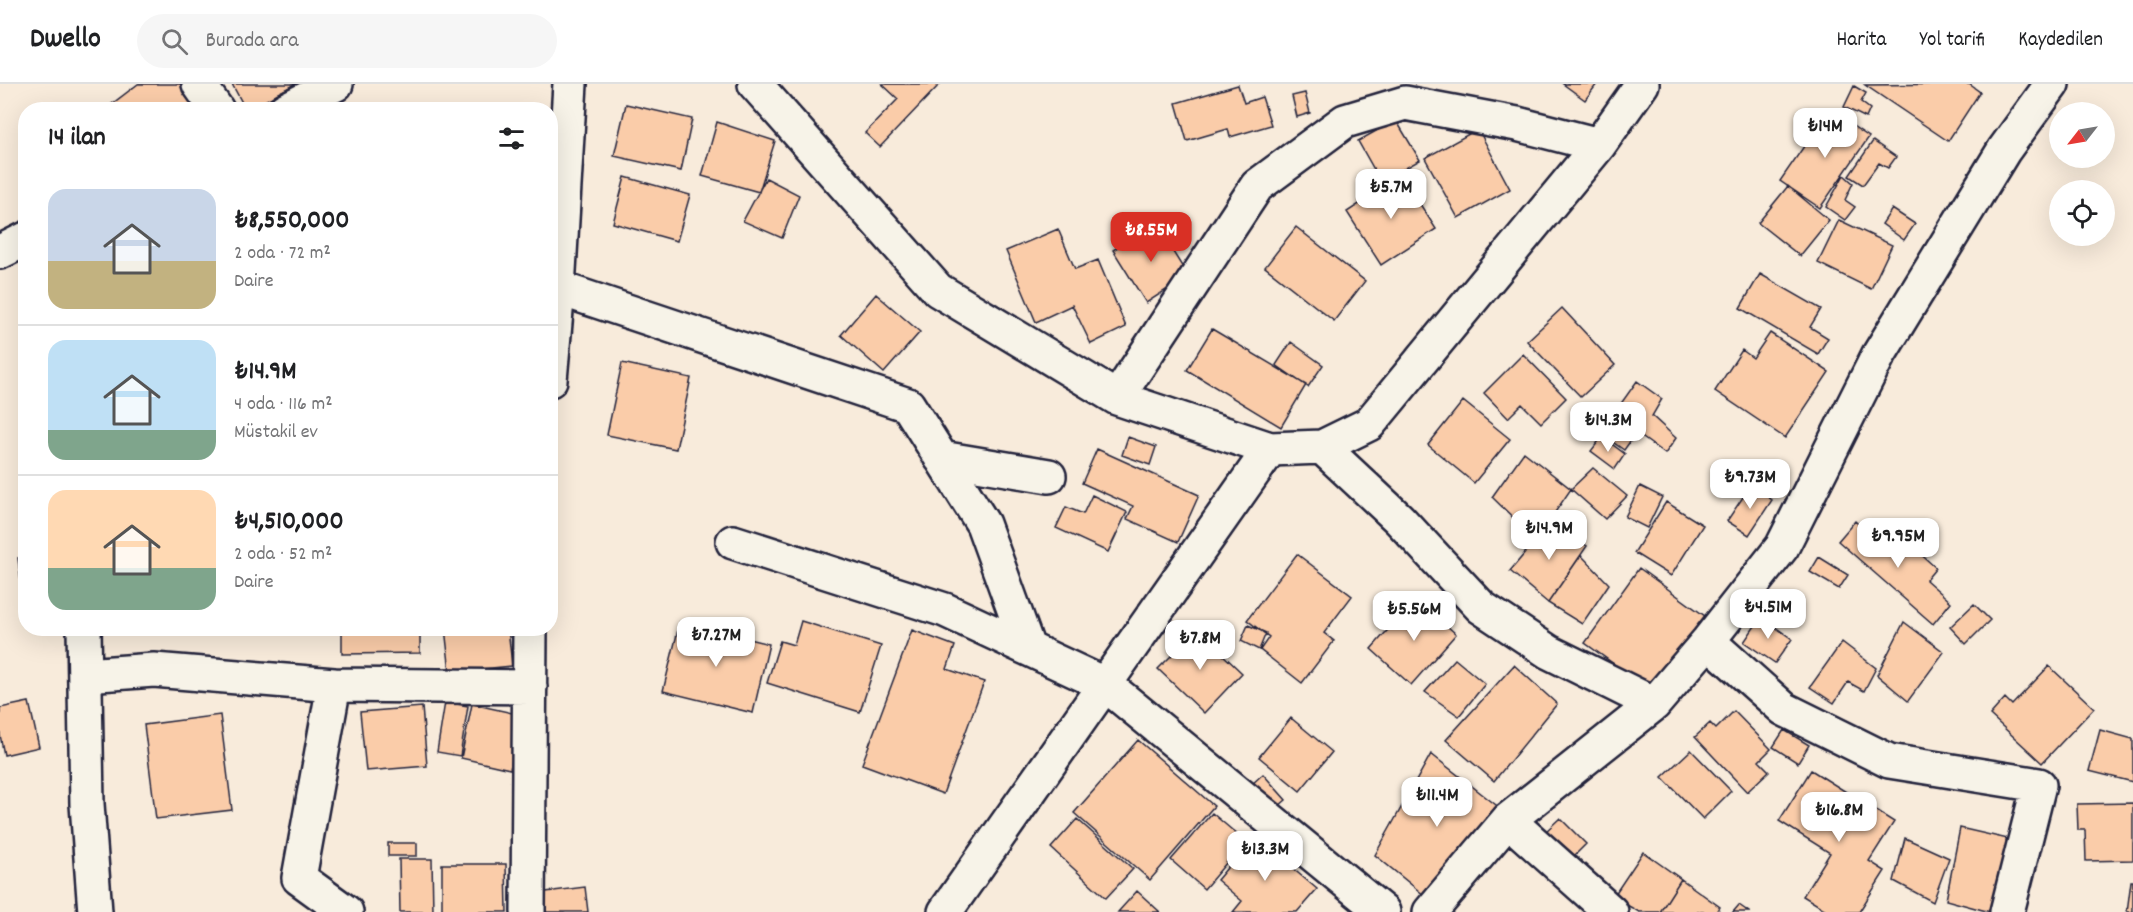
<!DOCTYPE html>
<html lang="tr">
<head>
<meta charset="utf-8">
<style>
  :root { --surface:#fff; --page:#f6f6f6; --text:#202124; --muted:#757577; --line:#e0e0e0; --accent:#d93025 }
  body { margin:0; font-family:Dekko,sans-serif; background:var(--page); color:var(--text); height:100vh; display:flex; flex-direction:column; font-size:22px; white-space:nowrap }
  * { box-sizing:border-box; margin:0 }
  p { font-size:20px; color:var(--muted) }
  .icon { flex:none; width:33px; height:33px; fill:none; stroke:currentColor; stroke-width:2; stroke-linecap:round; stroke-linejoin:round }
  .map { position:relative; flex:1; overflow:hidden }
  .panel { position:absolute; left:18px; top:18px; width:540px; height:534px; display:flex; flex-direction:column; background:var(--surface); border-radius:24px; box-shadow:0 6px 24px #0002 }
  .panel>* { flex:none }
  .needle { width:39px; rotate:239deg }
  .controls { position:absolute; left:2049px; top:18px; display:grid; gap:12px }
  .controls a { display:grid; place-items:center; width:66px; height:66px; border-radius:50%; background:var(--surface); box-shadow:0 6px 24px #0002; font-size:30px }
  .price { position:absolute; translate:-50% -51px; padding:0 14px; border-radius:12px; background:#fff; color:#222; font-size:20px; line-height:39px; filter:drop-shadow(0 2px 3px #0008) }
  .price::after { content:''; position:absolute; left:50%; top:36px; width:18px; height:14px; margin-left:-9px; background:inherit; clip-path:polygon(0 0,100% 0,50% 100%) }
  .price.selected { background:var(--accent); color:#fff }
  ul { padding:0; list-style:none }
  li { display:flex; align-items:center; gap:18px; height:150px; padding:0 30px }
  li+li { border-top:2px solid var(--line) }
  li span { display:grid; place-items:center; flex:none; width:168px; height:120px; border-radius:18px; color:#555 }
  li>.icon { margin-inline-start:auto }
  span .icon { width:72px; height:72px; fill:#fffc; stroke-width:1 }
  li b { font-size:26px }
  h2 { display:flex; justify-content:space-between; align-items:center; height:72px; padding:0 30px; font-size:26px }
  header { display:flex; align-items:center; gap:36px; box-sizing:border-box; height:84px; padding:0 30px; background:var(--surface); border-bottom:2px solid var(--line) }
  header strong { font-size:28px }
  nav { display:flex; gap:33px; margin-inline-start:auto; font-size:21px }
  .search { width:420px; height:54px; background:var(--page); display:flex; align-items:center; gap:15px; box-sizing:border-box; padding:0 21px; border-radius:33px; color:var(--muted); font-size:22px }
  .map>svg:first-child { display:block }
  .building { fill:#facca9; stroke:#22223b; stroke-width:1.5 }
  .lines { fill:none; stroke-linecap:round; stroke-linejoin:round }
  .minor-casing { stroke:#22223b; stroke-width:38 }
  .minor { stroke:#f7f3e8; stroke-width:33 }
</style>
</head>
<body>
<header>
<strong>Dwello</strong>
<div class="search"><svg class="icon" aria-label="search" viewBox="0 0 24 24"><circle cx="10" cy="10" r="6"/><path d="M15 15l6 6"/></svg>Burada ara</div>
<nav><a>Harita</a><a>Yol tarifi</a><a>Kaydedilen</a></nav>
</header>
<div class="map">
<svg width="2133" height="828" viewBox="0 0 2133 828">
  <rect width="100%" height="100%" fill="#f8ebdb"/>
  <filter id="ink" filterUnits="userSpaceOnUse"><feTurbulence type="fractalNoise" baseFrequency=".0167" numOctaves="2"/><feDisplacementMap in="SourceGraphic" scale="12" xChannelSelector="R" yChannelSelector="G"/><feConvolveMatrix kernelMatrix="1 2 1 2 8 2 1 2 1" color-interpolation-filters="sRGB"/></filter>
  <g filter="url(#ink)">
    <path class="building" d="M138 0H183L202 26H110L108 23Z
      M232 0H295L249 26H246Z
      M882 0H940L880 63 865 49 898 15Z
      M1563 0H1597L1585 16Z
      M1969 0 1980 8 1948 57 1865 1Z
      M1238 1 1244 19 1262 13 1271 41 1230 53 1228 45 1187 57 1176 19Z
      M1854 2 1866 9 1861 18 1870 25 1866 34 1844 23Z
      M1305 9 1310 29 1297 33 1292 12Z
      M626 20 692 35 681 87 614 72Z
      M1829 26 1869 53 1820 124 1780 97Z
      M1396 36 1420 76 1381 98 1358 57Z
      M717 38 775 57 759 108 702 92Z
      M1478 45 1510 105 1458 134 1425 74Z
      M1873 57 1896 73 1888 84 1879 79 1863 101 1849 92Z
      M1844 91 1853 99 1845 116 1855 123 1845 136 1826 123Z
      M1402 92 1436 145 1381 181 1347 128Z
      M625 93 690 111 677 157 613 139Z
      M766 94 799 111 782 154 743 137Z
      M1788 102 1829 136 1800 172 1758 139Z
      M1892 125 1915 140 1904 156 1882 140Z
      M1839 136 1892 161 1871 205 1818 179Z
      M1155 139 1188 192 1146 219 1113 166Z
      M1296 143 1365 197 1334 237 1265 183Z
      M1058 145 1075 185 1098 176 1126 243 1091 260 1072 221 1036 238 1006 167Z
      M1760 190 1821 225 1810 243 1828 254 1818 270 1740 224Z
      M876 210 920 248 884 289 841 251Z
      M1562 224 1615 281 1581 313 1527 257Z
      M1212 245 1306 301 1281 343 1187 286Z
      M1770 249 1829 288 1785 354 1715 307 1742 266 1753 274Z
      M1291 258 1323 281 1308 303 1276 281Z
      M1523 270 1566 314 1541 339 1522 320 1508 334 1484 309Z
      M622 279 691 294 676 365 607 351Z
      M1637 297 1662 315 1652 332 1676 354 1665 370 1636 349 1624 366 1600 349Z
      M1463 317 1510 355 1474 399 1428 361Z
      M1128 353 1156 363 1150 381 1122 371Z
      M1602 353 1625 370 1615 385 1591 367Z
      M1097 365 1199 411 1178 458 1127 435 1133 422 1082 399Z
      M1524 368 1571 405 1536 456 1492 413Z
      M1593 384 1627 412 1605 435 1571 405Z
      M1751 401 1772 416 1749 451 1727 437Z
      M1640 402 1662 413 1647 444 1625 433Z
      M1092 411 1127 428 1108 468 1056 444 1066 423 1083 430Z
      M1666 418 1703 441 1671 492 1634 469Z
      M1855 437 1882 462 1895 447 1936 484 1926 496 1951 518 1933 540 1838 457Z
      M1551 438 1587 462 1548 519 1510 487Z
      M1297 470 1352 512 1324 549 1334 557 1302 599 1260 566 1269 553 1247 536Z
      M1581 471 1609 500 1582 540 1548 519Z
      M26 473V506L22 507 18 474Z
      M1819 473 1848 491 1839 505 1810 488Z
      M1639 484 1709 535 1654 609 1585 559Z
      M1416 514 1456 550 1411 601 1371 565Z
      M1974 520 1990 536 1966 560 1950 543Z
      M1761 533 1792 555 1775 579 1744 558Z
      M801 537 881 562 860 628 767 599 780 557 794 561Z
      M680 538 769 560 753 629 663 607Z
      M1904 538 1944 568 1908 617 1877 591Z
      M1248 541 1266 549 1259 566 1241 557Z
      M342 544H420V569L342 570Z
      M445 544H508L512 582 450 588Z
      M912 546 955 562 947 585 984 598 943 710 862 680Z
      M1197 546 1242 589 1204 629 1158 585Z
      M1842 558 1876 584 1864 607 1848 598 1834 619 1810 603Z
      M1455 575 1485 600 1459 632 1425 608Z
      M1514 581 1557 620 1494 697 1446 656Z
      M2049 582 2094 624 2042 679 1990 631 2005 614 2012 621Z
      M29 618 39 663 4 671 0 651V624Z
      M445 618 468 622 460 672 437 668Z
      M472 620 521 631 510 685 461 674Z
      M422 623 427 682 366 687 360 628Z
      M1734 627 1771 665 1759 677 1769 687 1747 708 1695 653 1710 639 1716 645Z
      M220 631 232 726 156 735 144 641Z
      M1291 634 1332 668 1300 707 1259 673Z
      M1784 646 1809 661 1798 679 1773 663Z
      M2100 646 2133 655V698L2089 687Z
      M1138 656 1214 722 1150 796 1074 729Z
      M1691 666 1731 707 1703 735 1662 693Z
      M1431 670 1505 728 1430 816 1375 771Z
      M1811 686 1894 738 1869 777 1885 787 1859 828H1829L1803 812 1830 769 1779 737Z
      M1263 690 1286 716 1273 727 1251 701Z
      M2133 719V776L2086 777 2085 746H2078L2077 720Z
      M1212 729 1245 757 1204 805 1171 776Z
      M1560 734 1586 760 1570 776 1544 749Z
      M1077 735 1133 785 1106 814 1051 764Z
      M1960 744 2008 755 1990 828 1946 816Z
      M1254 752 1317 805 1297 828H1233L1242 817 1217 796Z
      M1905 754 1949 774 1933 818 1894 797Z
      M388 759H417V772H388Z
      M1643 768 1681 795 1660 828H1639L1613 813Z
      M399 775H432L433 828H400Z
      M442 780H506L507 828H442Z
      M1681 795 1720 823 1717 828H1660Z
      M2131 797H2133V828H2127Z
      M585 803 588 828H532L530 810Z
      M1137 807 1160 828H1118Z
      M1739 821 1749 828H1733Z"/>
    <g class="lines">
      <defs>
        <path id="minor" d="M199 0 217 26
          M570 0 558 204 908 321 983 440 1028 564
          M755 0 938 206 1117 314 1270 365 1322 363 1369 340 1599 61 1642 0
          M285 26 336 0
          M0 168 26 155
          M550 296 558 204
          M1117 314 1257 102 1345 37 1405 19 1517 40 1599 61
          M1322 363 1399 435 1481 523 1549 568 1654 620
          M941 374 1049 392
          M733 458 945 526 1106 601 1383 828
          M84 544 87 720 95 828
          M1708 557 1784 625 1889 677 2039 701 2007 828
          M85 591 154 586 334 601 299 794 346 828
          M334 601 530 603
          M1508 736 1611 828
          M528 828 530 544
          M945 828 1270 365
          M1430 828 1508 736 1654 620 1708 557 1782 463 1878 272 2004 66 2052 0"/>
      </defs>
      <use href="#minor" class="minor-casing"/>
      <use href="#minor" class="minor"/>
    </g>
  </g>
</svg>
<div class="controls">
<a><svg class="needle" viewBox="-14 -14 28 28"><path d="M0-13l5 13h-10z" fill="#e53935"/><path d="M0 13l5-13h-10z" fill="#757577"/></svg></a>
<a><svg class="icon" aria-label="locate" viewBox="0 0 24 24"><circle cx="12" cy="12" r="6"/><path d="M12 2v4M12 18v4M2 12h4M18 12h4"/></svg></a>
</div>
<b class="price" style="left:1825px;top:75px">₺14M</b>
<b class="price" style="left:1391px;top:136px">₺5.7M</b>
<b class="price selected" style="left:1151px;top:179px">₺8.55M</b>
<b class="price" style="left:1608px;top:369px">₺14.3M</b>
<b class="price" style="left:1750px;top:426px">₺9.73M</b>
<b class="price" style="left:1549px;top:477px">₺14.9M</b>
<b class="price" style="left:1898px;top:485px">₺9.95M</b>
<b class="price" style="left:1768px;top:556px">₺4.51M</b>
<b class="price" style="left:1414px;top:558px">₺5.56M</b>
<b class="price" style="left:716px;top:584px">₺7.27M</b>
<b class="price" style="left:1200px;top:587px">₺7.8M</b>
<b class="price" style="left:1437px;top:744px">₺11.4M</b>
<b class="price" style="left:1839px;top:759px">₺16.8M</b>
<b class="price" style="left:1265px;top:798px">₺13.3M</b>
<section class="panel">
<h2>14 ilan<svg class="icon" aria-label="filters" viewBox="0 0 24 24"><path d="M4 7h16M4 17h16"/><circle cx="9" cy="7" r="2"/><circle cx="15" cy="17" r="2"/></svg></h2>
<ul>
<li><span style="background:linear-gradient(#c9d6e8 60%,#c2b280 0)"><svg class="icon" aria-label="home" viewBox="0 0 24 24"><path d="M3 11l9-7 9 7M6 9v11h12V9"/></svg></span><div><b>₺8,550,000</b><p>2 oda · 72 m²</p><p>Daire</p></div></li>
<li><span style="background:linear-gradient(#bfe0f5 75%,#7fa58c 0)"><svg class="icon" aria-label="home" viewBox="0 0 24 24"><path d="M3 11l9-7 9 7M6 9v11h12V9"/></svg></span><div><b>₺14.9M</b><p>4 oda · 116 m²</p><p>Müstakil ev</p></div></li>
<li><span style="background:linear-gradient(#ffd9b3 65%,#7fa58c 0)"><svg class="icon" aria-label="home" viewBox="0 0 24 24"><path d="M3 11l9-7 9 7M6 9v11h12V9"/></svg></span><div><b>₺4,510,000</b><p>2 oda · 52 m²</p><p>Daire</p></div></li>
</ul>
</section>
</div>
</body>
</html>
